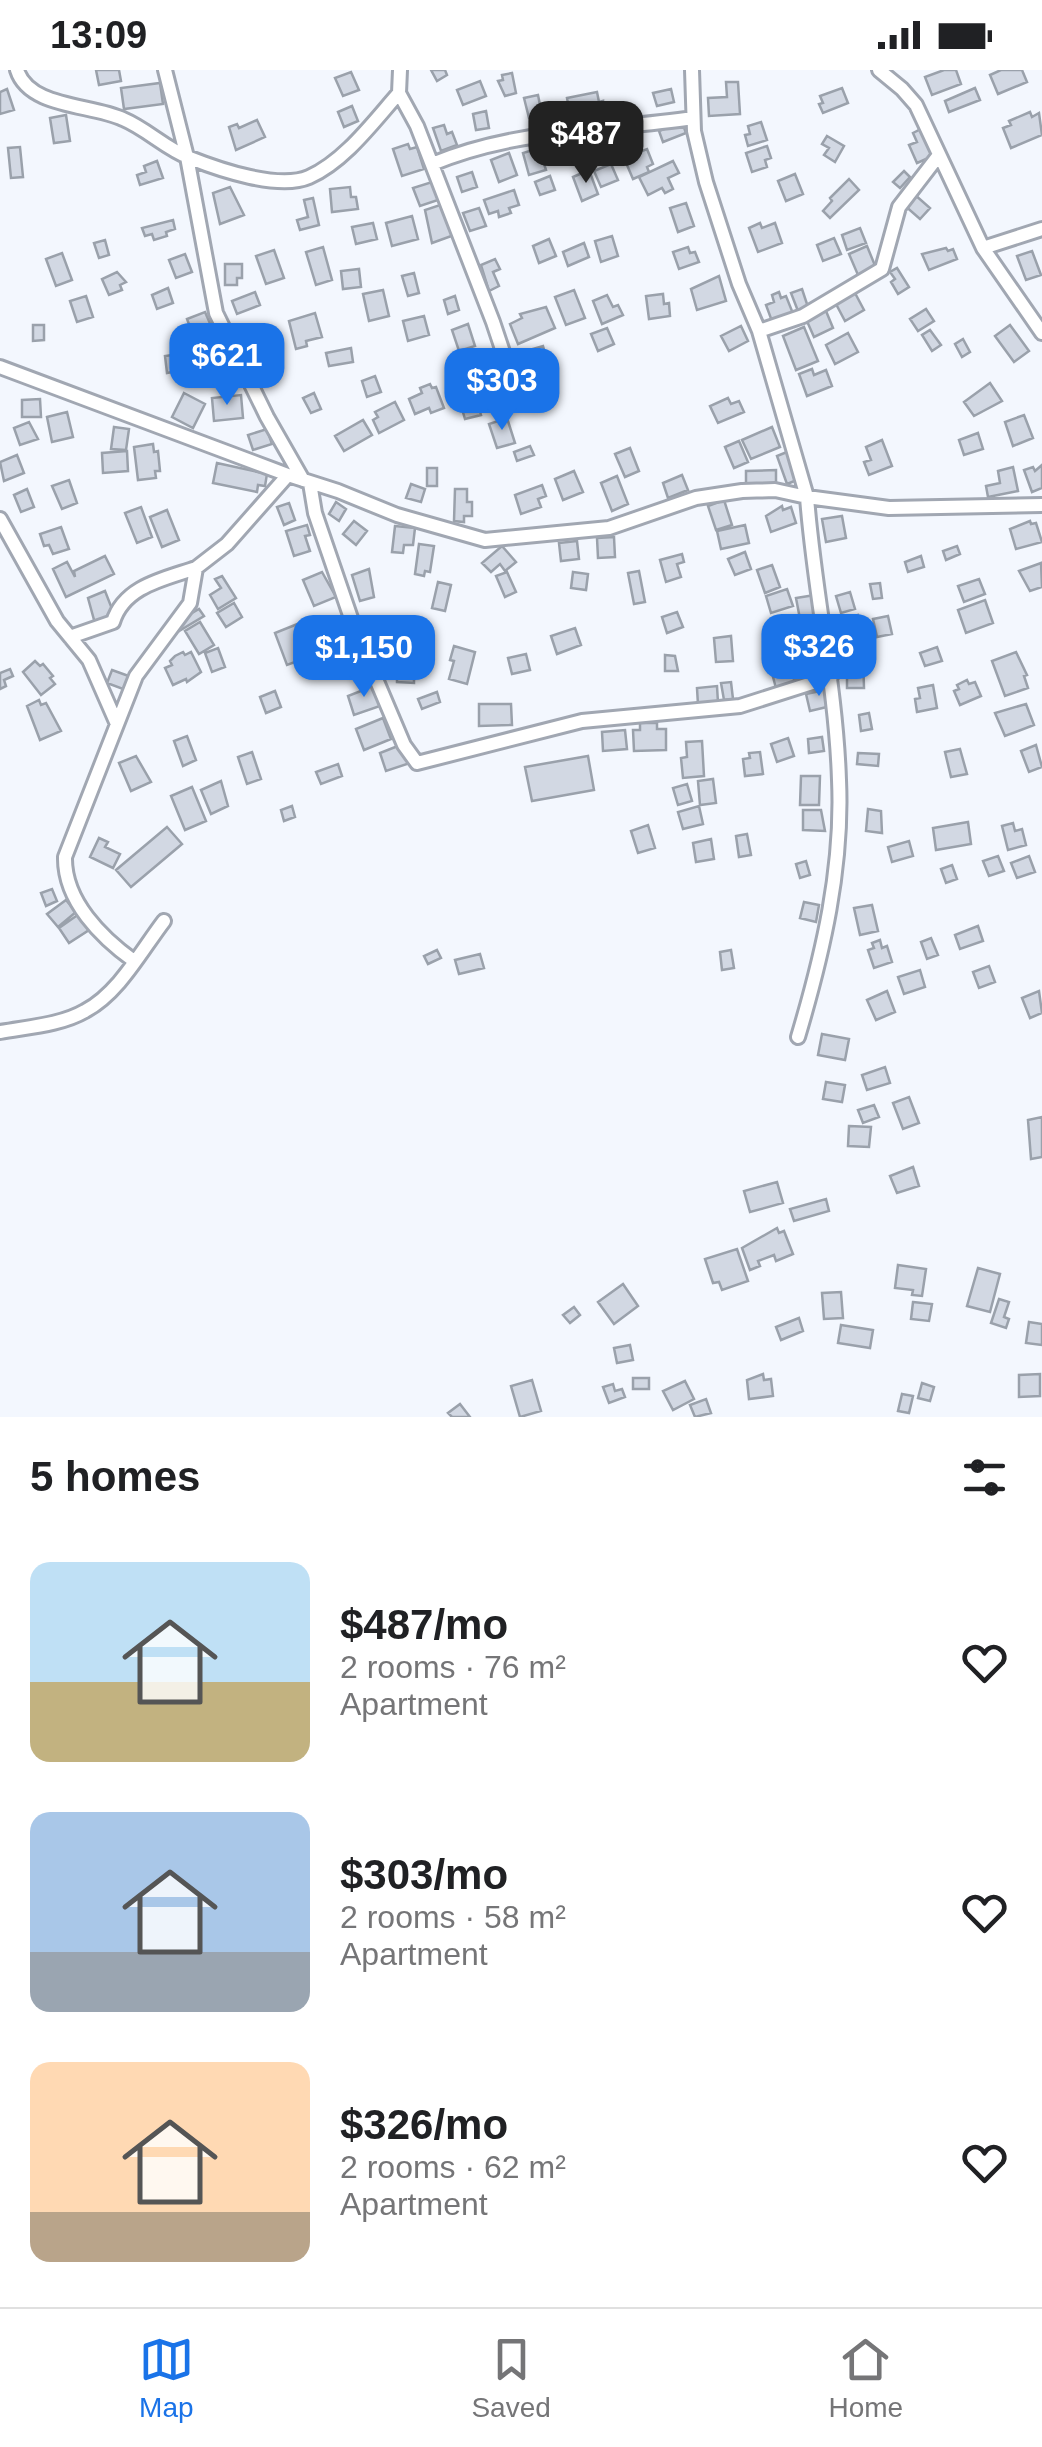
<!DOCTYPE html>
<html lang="en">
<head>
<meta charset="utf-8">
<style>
  :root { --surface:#fff; --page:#f2f2f2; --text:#202124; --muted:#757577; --line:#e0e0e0; --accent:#1a73e8 }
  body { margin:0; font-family:Helvetica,sans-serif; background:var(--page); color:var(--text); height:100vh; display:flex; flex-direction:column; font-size:38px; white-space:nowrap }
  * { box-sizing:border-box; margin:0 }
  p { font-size:32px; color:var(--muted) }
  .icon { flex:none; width:55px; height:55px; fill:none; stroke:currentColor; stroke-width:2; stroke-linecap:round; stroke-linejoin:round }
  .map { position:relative; height:1347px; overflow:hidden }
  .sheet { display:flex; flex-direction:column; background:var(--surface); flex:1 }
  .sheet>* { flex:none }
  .price { position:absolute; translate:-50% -85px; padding:0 22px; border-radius:20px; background:var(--accent); color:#fff; font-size:32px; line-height:65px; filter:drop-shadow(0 2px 5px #0008) }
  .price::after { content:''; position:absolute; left:50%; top:60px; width:30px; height:22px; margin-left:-15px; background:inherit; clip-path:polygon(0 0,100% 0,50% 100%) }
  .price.selected { background:#222; color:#fff }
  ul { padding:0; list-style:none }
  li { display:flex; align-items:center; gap:30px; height:250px; padding:0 30px }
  li span { display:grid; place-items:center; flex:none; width:280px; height:200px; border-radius:20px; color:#555 }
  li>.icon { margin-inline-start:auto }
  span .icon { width:120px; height:120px; fill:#fffc; stroke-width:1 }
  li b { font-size:42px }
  h2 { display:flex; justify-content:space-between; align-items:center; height:120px; padding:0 30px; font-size:42px }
  .status { display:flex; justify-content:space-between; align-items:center; height:70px; padding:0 50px; background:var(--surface); direction:ltr }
  .status svg { height:28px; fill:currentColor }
  .dock { display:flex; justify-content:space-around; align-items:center; height:140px; border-top:2px solid var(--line); background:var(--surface); font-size:28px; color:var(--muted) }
  .dock a { display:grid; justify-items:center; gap:5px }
  .dock .selected { color:var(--accent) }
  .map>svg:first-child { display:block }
  .building { fill:#d2d8e3; stroke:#9aa1ab; stroke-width:2.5 }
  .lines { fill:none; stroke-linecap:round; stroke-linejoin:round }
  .street-casing { stroke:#a1a7b2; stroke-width:18 }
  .street { stroke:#fff; stroke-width:12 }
</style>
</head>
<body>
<div class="status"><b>13:09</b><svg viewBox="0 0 49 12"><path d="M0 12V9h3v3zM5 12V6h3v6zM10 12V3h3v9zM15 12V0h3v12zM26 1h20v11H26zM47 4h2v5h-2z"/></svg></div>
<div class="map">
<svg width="1042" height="1347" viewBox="0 0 1042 1347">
  <rect width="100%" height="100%" fill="#f3f7fe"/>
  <path class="building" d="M96 0H119L121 11 99 15Z
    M431 0H445L447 5 437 11Z
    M944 0H956L961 14 932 25 925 7Z
    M1001 0H1022L1027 12 998 24 990 5Z
    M351 2 359 20 343 26 335 8Z
    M512 3 516 23 505 26 498 11 503 10 502 5Z
    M480 11 486 26 463 35 457 20Z
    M726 12H738L740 44 709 46 708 28 727 27Z
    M160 13 163 34 124 39 121 18Z
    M842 18 848 33 823 43 819 34 823 33 820 26Z
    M975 18 980 30 949 42 945 31Z
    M7 19 14 40 0 44V22Z
    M671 19 674 32 657 36 653 23Z
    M597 22 599 32 603 31 602 48 572 54 567 28Z
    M538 25 542 45 529 48 524 28Z
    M352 36 358 51 344 57 338 42Z
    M486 41 489 58 476 60 473 44Z
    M1030 42 1032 47 1039 43 1042 65 1011 78 1003 58 1011 55 1009 51Z
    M66 45 70 71 54 73 50 48Z
    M257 50 265 67 236 80 229 57 237 54 239 58Z
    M682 52 686 63 663 72 659 61Z
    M761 52 767 70 748 76 745 65 750 64 748 56Z
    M444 55 447 64 452 62 457 75 441 81 433 58Z
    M921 59 933 86 917 93 909 75 917 72 913 63Z
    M827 66 844 76 835 92 824 85 829 78 822 74Z
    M408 74 410 79 417 77 424 99 402 106 393 79Z
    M767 76 771 88 765 90 767 97 752 102 746 83Z
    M20 77 23 107 11 108 8 78Z
    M539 78 546 100 529 105 523 83Z
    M647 79 653 94 647 97 649 102 633 109 624 88Z
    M509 83 517 105 499 112 491 90Z
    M157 91 163 108 140 115 137 105 146 102 144 96Z
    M673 91 679 103 668 108 673 119 665 123 662 118 648 125 639 107Z
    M611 94 618 110 601 117 594 101Z
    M589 100 598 124 582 131 573 107Z
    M904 101 910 107 900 118 893 112Z
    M472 102 477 117 462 122 457 107Z
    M795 104 803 124 786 131 778 111Z
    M550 106 555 120 540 125 535 112Z
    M849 109 859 120 830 148 823 141 832 131 830 128Z
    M432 112 438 130 420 136 413 118Z
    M230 117 244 145 220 154 213 123Z
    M350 117 351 127H356L358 139 332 142 330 119Z
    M514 120 519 135 509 138 511 143 499 147 498 141 489 144 484 130Z
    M914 124 930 138 920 149 904 135Z
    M313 128 319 155 300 160 297 150 308 147 304 130Z
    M446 133 457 164 432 173 425 140Z
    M686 133 694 156 678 162 670 138Z
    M479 138 486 156 470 161 463 143Z
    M412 146 418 169 392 176 386 153Z
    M173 150 175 159 166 162 167 166 154 170 152 164 145 166 142 158Z
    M373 153 377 169 356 174 352 157Z
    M760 153 762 158 775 153 782 173 758 182 749 158Z
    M860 158 866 173 847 180 842 165Z
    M612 166 618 186 601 192 595 171Z
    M834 168 841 184 823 191 817 175Z
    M549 169 556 186 539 193 533 176Z
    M105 170 109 185 99 188 94 173Z
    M584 173 589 187 568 196 563 182Z
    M867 176 876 198 858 205 849 184Z
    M323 177 332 210 316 215 306 182Z
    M688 177 690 183 695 182 699 192 679 199 673 182Z
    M946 178 948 181 953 179 957 189 929 200 922 184Z
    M274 180 284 208 266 214 256 186Z
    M1032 181 1041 205 1026 210 1017 186Z
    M62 183 72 210 56 216 46 189Z
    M185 184 192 202 176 208 169 190Z
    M495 189 500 199 493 202 499 216 489 221 481 195Z
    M225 194H242V208H237V215H225Z
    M897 198 909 217 898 224 891 212 895 209 890 202Z
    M359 199 361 217 343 219 341 201Z
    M117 202 126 212 120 215 122 220 109 225 102 209Z
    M414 203 419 223 408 226 402 206Z
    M719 206 726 231 697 240 691 219Z
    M168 218 173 233 157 239 152 225Z
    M802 219 808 237 798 241 791 223Z
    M383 220 389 246 369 251 363 224Z
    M574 220 585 248 566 255 555 227Z
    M255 222 260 235 237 244 232 231Z
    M779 222 781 228 786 226 794 246 773 254 766 235 774 232 772 225Z
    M855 223 864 240 845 251 836 234Z
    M663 224 664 234 669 233 670 246 649 249 646 226Z
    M607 225 613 237 618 235 623 245 602 254 593 231Z
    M86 226 93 247 77 252 70 231Z
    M455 226 459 240 448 244 444 230Z
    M546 237 555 258 518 274 510 254 522 248 520 244Z
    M926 239 934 251 918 261 910 249Z
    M826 241 833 258 814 267 806 249Z
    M205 242 212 258 193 265 187 249Z
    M315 243 322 267 306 271 307 276 296 279 289 251Z
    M424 246 429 265 408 271 403 251Z
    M468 254 475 276 459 281 452 260Z
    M33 255H44V270L33 271Z
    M1010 255 1029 281 1014 292 995 266Z
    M741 256 748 271 729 281 721 266Z
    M804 257 818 291 796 300 783 266Z
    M607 258 614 274 598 281 591 264Z
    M930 260 941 275 932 281 922 265Z
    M848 263 858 282 835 294 826 275Z
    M963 269 970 282 962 287 955 274Z
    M543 276 548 294 520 302 515 284Z
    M351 278 353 292 329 296 326 283Z
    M180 284 183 300 167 303 165 286Z
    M507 293 513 311 492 318 487 304Z
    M812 299 814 305 826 300 832 316 807 326 799 304Z
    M375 306 381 322 367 327 362 311Z
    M990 313 1002 331 974 346 964 332Z
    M430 314 432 318 436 317 444 338 431 343 429 338 415 344 409 329 422 323 420 318Z
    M473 318 481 345 465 349 457 322Z
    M184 323 205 334 193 358 172 347Z
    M314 323 321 339 311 343 303 328Z
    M241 325 243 348 214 351 212 328Z
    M728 328 731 334 739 331 744 342 718 353 710 336Z
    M40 329 41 347H22V330Z
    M395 332 404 350 379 363 373 350 378 347 375 342Z
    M67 342 73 367 52 372 47 347Z
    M1024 345 1033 368 1013 376 1005 352Z
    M507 348 515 373 497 378 489 354Z
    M363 350 372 365 344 381 335 366Z
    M29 352 38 369 20 375 14 358Z
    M114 357 129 359 126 380 111 379Z
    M772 357 780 377 751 389 742 370Z
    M267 359 272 374 253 380 248 365Z
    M978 363 983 379 964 385 959 370Z
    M882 370 892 396 869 405 864 392 871 390 866 377Z
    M739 371 748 392 734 398 725 377Z
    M153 374 154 382 158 381 160 401H155L156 408 138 410 134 377Z
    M530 376 534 385 517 391 514 382Z
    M630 378 639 401 625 407 615 384Z
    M792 380 802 408 787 414 777 386Z
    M127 381 128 401 103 403 102 383Z
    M17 385 24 403 4 411 0 392Z
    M217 393 267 404 265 416 258 415 257 422 213 413Z
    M1042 395V418L1032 422 1024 400 1033 397 1035 401Z
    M1013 397 1018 421 988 427 986 416 1000 413 998 401Z
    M427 398H437V416H427Z
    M776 400V413L746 414V401Z
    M574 401 583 422 563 430 555 409Z
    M682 405 688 420 668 428 663 413Z
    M617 406 628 434 612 441 601 413Z
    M69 410 77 433 62 439 52 416Z
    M411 414 425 419 421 432 406 428Z
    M542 415 546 426 538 429 541 437 521 444 515 425Z
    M27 419 34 437 21 442 14 425Z
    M455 419H467V432H472V446H464V452L454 451Z
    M724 430 732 455 716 460 708 436Z
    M336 432 346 439 339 451 329 444Z
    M289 433 295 450 284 455 277 437Z
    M782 436 783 440 791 437 796 453 771 462 766 446Z
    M141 437 152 467 137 473 125 443Z
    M167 440 179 470 162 477 150 447Z
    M842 446 846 468 826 472 822 449Z
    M354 451 367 461 356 475 343 464Z
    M1030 451 1031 454 1036 453 1042 472 1016 479 1010 459Z
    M307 455 310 465 305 466 310 481 294 486 286 461Z
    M745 455 749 473 721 479 717 461Z
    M395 456 415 458 413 475H404L403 483 392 482Z
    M61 457 69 479 53 484 49 475 44 476 40 464Z
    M614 467 615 487 598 488 597 468Z
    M577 471 579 489 561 491 559 473Z
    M419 474 434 476 430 502 425 501 424 506 415 504Z
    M502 476 516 492 505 501 500 494 491 502 482 493Z
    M957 476 960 484 946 490 943 481Z
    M745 482 751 499 735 505 728 489Z
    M682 484 684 492 677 494 681 507 666 512 660 490Z
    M105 486 114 504 66 527 53 499 67 492 75 507 74 501Z
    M921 486 924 497 908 502 905 492Z
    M1041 493 1042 517 1030 521 1019 501Z
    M772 495 780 517 765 523 757 500Z
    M369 499 374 527 360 531 352 505Z
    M639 501 645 532 634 534 628 503Z
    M322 502 336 527 314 536 303 510Z
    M507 502 516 522 505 527 496 506Z
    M573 502 588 504 586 520 571 518Z
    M222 506 236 528 218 539 210 525 221 518 215 509Z
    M979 509 985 524 964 532 958 516Z
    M438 512 451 515 445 541 432 538Z
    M880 513 882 528 873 529 870 514Z
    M787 519 793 536 771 543 766 526Z
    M105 521 116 549 96 557 88 528Z
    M850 522 855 539 841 543 836 526Z
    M815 525 819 545 800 549 796 528Z
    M985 530 993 553 966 563 958 540Z
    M234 533 242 547 226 557 217 543Z
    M186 538 190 544 199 539 204 546 179 561 171 548Z
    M677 542 683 557 667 563 662 547Z
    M858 545 861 560 846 563 843 548Z
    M888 546 892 564 877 567 873 549Z
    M200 552 214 575 199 584 185 561Z
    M300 553 305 569 300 571 306 588 287 595 275 563Z
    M575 558 581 575 557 584 551 566Z
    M731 566 733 591 716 592 714 568Z
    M346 570 355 593 342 598 333 575Z
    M454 576 475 582 467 614 449 609 454 591 450 590Z
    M937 577 942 591 925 596 920 583Z
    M218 578 225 597 212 602 205 583Z
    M778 579 785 598 772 602 765 583Z
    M183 582 185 585 191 582 201 602 187 612 186 609 173 615 165 598 172 595 170 591 175 586Z
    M1016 582 1027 605 1024 606 1028 618 1005 626 992 591Z
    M526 584 530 600 512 604 508 588Z
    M665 585 675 586 678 601H665Z
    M853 586H863L864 618H847V599H854Z
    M35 591 40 596 43 594 53 606 50 608 55 614 41 625 23 602Z
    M10 599 13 606 4 610 6 616 0 619V603Z
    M397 599H414V613L397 612Z
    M112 600 137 609 131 622 107 613Z
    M792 602 796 617 777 622 773 607Z
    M967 610 969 614 975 612 981 626 960 635 954 621 959 619 957 615Z
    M372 611 380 636 354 645 348 626 366 619 364 614Z
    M731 612 733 629 724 630 721 613Z
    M825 615 831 636 810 641 806 624 820 621 819 617Z
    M933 615 937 638 917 642 915 629 920 628 918 618Z
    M717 616 718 633 698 635 697 618Z
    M275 621 281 637 266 643 260 627Z
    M437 622 440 632 422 639 418 629Z
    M39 630 41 635 46 633 61 661 40 670 27 636Z
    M479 634H511L512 655 479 656Z
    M1026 634 1034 655 1005 666 995 643Z
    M869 643 872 659 861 661 859 645Z
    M383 648 391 669 364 680 356 659Z
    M640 653H657V659H666V680L634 681 633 660H640Z
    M625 660 627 679 603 681 602 662Z
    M187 666 196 690 183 696 174 671Z
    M822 667 824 681 809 683 808 669Z
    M788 668 794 686 777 692 771 674Z
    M702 671 704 706 683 708 681 688 687 687 686 672Z
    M403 674 410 693 386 701 380 683Z
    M1036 675 1042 697 1029 702 1021 681Z
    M960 679 967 704 951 707 945 682Z
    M252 682 261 709 247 714 238 687Z
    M760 682 763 704 745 706 743 689 750 688 749 683Z
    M858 683 879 684 878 696 857 694Z
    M136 686 151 712 131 721 119 693Z
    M588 686 594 720 532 731 525 697Z
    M338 694 342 706 321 714 316 702Z
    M801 706H820L819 735H800Z
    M713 709 716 733 700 735 698 711Z
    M221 711 228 736 211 744 201 720Z
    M687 714 692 731 678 735 673 718Z
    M192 717 206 751 185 760 171 726Z
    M292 736 295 747 284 751 281 740Z
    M699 736 703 754 683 759 678 742Z
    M868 739 881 741 882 763 866 761Z
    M803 740H821L825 761 803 760Z
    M968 752 971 774 936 780 933 758Z
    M1013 753 1015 761 1022 759 1026 775 1008 780 1002 756Z
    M648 755 655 778 638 783 631 761Z
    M167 757 182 774 131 817 116 800Z
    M747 764 751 785 739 787 736 766Z
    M99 768 108 772 105 777 120 784 113 798 90 787Z
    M711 769 714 789 696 792 693 773Z
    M909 771 913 786 892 792 888 777Z
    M998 786 1004 801 989 806 983 791Z
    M1029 786 1035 802 1017 808 1011 793Z
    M806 791 810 805 800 808 796 794Z
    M952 795 957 809 946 813 941 799Z
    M52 819 57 831 46 836 41 823Z
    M66 830 76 842 58 857 47 844Z
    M804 832 819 835 816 852 800 848Z
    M872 835 878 861 860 865 854 838Z
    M79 844 89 860 69 873 59 858Z
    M978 856 983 871 960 879 955 865Z
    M931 868 938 885 927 889 921 872Z
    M880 870 882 878 887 876 892 892 874 898 868 880 874 878 872 873Z
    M437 880 441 888 428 894 424 886Z
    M731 880 734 898 722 900 720 882Z
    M480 884 484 898 459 904 455 890Z
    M989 896 995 912 979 918 973 902Z
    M920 900 925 917 904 924 898 907Z
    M887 921 895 942 876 950 867 930Z
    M1039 921 1042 943 1030 948 1022 928Z
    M822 964 849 969 845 990 818 985Z
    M885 997 890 1013 867 1020 862 1005Z
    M826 1012 845 1015 842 1032 823 1029Z
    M909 1027 919 1053 903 1059 893 1033Z
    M874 1035 879 1047 863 1053 858 1040Z
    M1042 1047V1087L1031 1089 1028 1050Z
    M849 1056 871 1057 869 1077 848 1076Z
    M913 1097 919 1116 897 1123 890 1106Z
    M777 1112 783 1133 750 1142 744 1121Z
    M826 1129 829 1141 794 1151 790 1139Z
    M777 1158 779 1163 784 1161 793 1184 776 1191 774 1185 758 1191 760 1196 750 1200 742 1178Z
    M737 1179 748 1211 722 1220 719 1212 713 1213 705 1189Z
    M898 1195 926 1199 922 1226 912 1225 913 1220 895 1218Z
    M978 1198 1000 1204 990 1242 967 1236Z
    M623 1214 638 1236 614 1254 598 1232Z
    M841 1222 843 1248 824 1249 822 1223Z
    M999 1229 1009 1232 1004 1247 1009 1249 1006 1258 991 1253Z
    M913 1232 932 1234 929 1251 911 1249Z
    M574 1237 580 1245 570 1253 563 1245Z
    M799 1248 803 1261 781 1270 776 1257Z
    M1029 1252 1042 1254V1275L1026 1273Z
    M841 1255 873 1260 870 1278 838 1273Z
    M630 1275 633 1290 617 1293 614 1278Z
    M763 1304 764 1310 771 1309 773 1326 749 1329 747 1310Z
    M1040 1304V1326L1019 1327V1305Z
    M633 1308H649V1319H633Z
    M532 1310 541 1341 520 1347 511 1316Z
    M685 1311 694 1329 673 1340 663 1321Z
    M922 1313 934 1317 930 1331 918 1328Z
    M613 1314 615 1321 622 1319 625 1327 609 1333 603 1317Z
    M902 1324 913 1326 909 1343 898 1341Z
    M706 1329 711 1343 695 1347 690 1335Z
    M460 1334 470 1347H452L448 1343Z"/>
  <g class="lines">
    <defs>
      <path id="street" d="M17 0C29 38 91 34 123 49 147 59 166 79 190 88 220 100 279 120 309 107 345 91 374 51 399 23
        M165 0 187 87 216 243 267 347 303 410
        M400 0 399 23 417 56 493 252 517 324
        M879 0 902 19 916 35 983 178 1042 263
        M432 94C515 59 605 61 693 48
        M983 178 1042 159
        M759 261 803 246 882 199 899 137 939 85
        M0 297 288 405 227 474 196 498 190 533 136 606 65 787C64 831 102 868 134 891
        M288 405 338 421 397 445 485 470 609 458 696 428 742 421 775 420 807 427 759 261 739 214 706 112 694 61 692 0
        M310 413 315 443 354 557 404 675 417 693 582 651 740 636 831 607
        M0 449 57 551 89 590 117 654
        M70 567 113 552C124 516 164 509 196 498
        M0 962C27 957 61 955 85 941 119 923 141 881 164 851
        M798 967C823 883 843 798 839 710 836 615 814 522 807 427L889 438 1042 435"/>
    </defs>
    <use href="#street" class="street-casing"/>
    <use href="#street" class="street"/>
  </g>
</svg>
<b class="price selected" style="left:586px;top:116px">$487</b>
<b class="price" style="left:227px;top:338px">$621</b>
<b class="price" style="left:502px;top:363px">$303</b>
<b class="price" style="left:819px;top:629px">$326</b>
<b class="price" style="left:364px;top:630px">$1,150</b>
</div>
<section class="sheet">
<h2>5 homes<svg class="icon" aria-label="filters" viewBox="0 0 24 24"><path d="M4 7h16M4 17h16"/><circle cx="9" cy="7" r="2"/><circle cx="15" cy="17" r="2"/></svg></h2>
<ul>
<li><span style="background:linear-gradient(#bfe0f5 60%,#c2b280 0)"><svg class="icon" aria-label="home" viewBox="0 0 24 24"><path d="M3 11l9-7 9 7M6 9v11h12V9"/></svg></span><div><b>$487/mo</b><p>2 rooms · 76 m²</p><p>Apartment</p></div><svg class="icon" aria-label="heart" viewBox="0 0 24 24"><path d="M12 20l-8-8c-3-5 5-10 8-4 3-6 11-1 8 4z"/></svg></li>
<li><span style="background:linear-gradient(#a9c7e8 70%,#9aa5b1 0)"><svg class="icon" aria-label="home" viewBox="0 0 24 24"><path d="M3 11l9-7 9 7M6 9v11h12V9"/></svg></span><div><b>$303/mo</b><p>2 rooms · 58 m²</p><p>Apartment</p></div><svg class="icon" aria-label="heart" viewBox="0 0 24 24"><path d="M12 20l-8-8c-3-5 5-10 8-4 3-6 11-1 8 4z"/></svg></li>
<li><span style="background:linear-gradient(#ffd9b3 75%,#b9a48a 0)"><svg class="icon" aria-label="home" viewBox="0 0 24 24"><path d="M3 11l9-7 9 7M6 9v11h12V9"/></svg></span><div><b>$326/mo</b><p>2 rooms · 62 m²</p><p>Apartment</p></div><svg class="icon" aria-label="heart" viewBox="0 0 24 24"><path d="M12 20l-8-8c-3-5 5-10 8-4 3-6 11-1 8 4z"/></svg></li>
</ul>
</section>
<nav class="dock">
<a class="selected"><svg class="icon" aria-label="map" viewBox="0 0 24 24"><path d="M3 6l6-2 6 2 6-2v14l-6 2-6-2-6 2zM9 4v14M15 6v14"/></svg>Map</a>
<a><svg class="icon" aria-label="saved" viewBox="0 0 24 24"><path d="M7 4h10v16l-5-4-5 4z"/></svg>Saved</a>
<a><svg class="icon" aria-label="home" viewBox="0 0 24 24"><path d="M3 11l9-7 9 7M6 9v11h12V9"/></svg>Home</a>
</nav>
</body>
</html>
